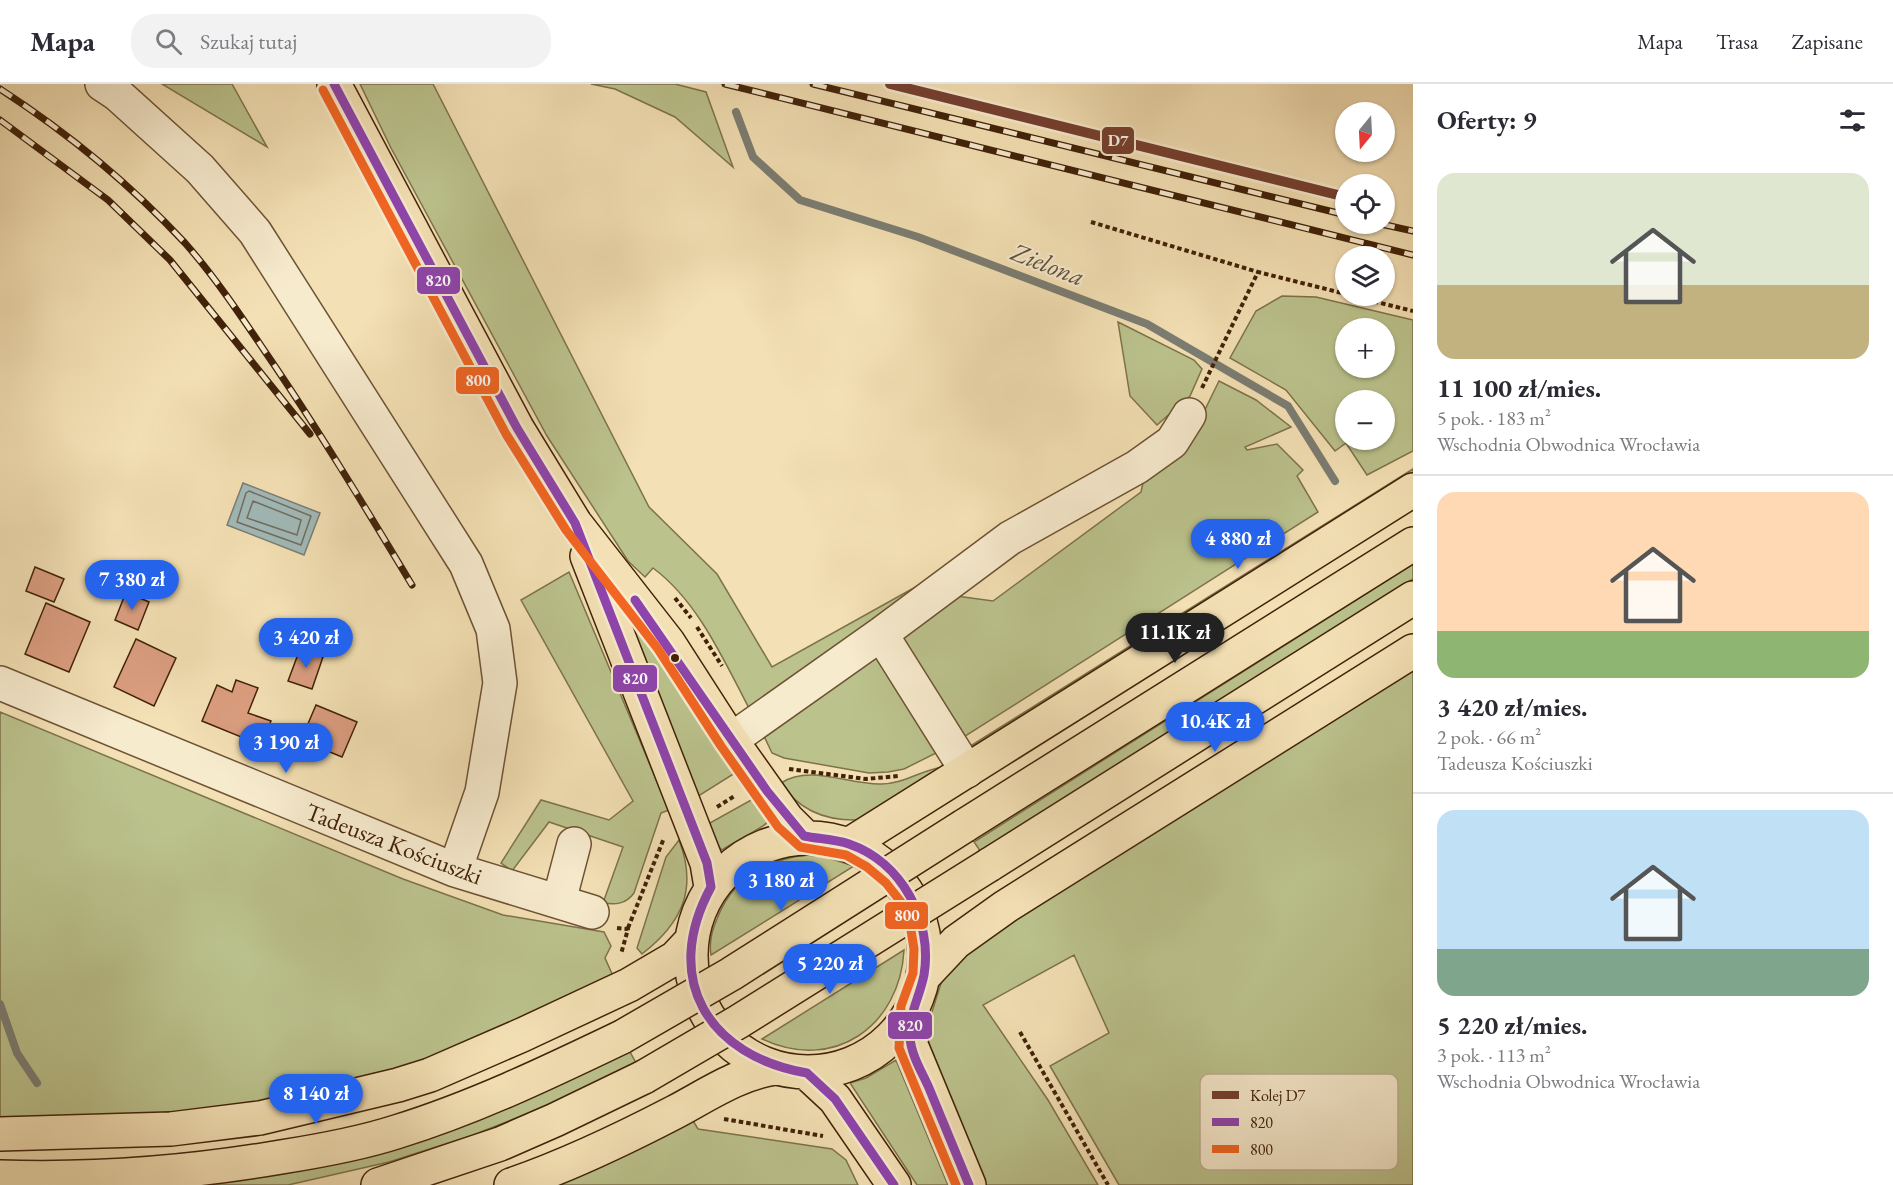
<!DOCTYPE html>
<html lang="pl">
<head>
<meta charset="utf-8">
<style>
  :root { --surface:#fff; --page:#f2f2f3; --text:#2b2b33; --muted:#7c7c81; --line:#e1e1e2; --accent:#2563eb }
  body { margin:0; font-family:"EB Garamond",serif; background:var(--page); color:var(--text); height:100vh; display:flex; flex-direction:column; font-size:22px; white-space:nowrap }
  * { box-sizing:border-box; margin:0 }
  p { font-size:20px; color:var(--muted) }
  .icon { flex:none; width:33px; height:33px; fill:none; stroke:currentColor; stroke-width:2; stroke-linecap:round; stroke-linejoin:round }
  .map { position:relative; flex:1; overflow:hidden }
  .drawer { display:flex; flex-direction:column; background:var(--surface); width:480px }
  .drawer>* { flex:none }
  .needle { width:39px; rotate:198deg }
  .tools { position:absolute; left:1335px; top:18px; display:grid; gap:12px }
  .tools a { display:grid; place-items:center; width:60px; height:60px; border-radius:50%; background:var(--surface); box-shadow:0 2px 4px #0004; font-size:30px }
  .price { position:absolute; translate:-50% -51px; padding:0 14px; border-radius:21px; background:var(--accent); color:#fff; font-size:20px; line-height:39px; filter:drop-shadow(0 2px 3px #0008) }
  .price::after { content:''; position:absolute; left:50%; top:36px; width:18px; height:14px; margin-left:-9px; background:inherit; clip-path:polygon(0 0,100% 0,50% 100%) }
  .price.selected { background:#222; color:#fff }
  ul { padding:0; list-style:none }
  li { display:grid; align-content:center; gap:12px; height:318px; padding:0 24px }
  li+li { border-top:2px solid var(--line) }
  li span { display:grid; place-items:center; height:186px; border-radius:18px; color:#555 }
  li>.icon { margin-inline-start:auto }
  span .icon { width:108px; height:108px; fill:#fffc; stroke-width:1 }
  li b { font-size:26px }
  h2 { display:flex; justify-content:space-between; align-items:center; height:72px; padding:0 24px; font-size:26px }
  header { display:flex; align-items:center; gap:36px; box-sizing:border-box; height:84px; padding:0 30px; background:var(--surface); border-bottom:2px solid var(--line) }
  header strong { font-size:28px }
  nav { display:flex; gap:33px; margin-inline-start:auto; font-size:21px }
  .search { width:420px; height:54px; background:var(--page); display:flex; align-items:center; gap:15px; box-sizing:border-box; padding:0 21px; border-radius:24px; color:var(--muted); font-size:22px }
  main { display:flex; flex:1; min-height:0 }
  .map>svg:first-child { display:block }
  .green { fill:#bbc28c; stroke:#7e724a; stroke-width:1.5; fill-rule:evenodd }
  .water { fill:#a1bab9; stroke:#7b7d73; stroke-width:1.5 }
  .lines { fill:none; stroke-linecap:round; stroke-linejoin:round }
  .shore { stroke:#716e61; stroke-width:1.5 }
  .stream { stroke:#7b7d73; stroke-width:8 }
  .building { fill:#db9e80; stroke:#412209; stroke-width:1.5 }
  .minor-casing { stroke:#6e5234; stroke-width:36 }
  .major-casing { stroke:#412209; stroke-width:36 }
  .path { stroke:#412209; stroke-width:4; stroke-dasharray:4.5 3; stroke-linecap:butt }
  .minor { stroke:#f7ebce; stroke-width:33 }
  .major { stroke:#f3e0b4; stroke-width:33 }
  .rail-casing { stroke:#412209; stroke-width:7 }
  .rail { stroke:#f7ebce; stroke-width:4.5; stroke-dasharray:14; stroke-linecap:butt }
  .major-bridge-casing { stroke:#412209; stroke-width:36; stroke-linecap:butt }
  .major-bridge { stroke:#f3e0b4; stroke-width:33 }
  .bus-1-casing { stroke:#f7ebce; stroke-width:14 }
  .bus-2-casing { stroke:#f7ebce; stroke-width:14 }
  .bus-1 { stroke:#8e44ad; stroke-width:9 }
  .bus-2 { stroke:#f26522; stroke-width:9 }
  .rail-1-casing { stroke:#f7ebce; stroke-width:15 }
  .rail-1 { stroke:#754030; stroke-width:10 }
  .bus-dot { fill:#412209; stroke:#f7ebce; stroke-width:2 }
  .labels { text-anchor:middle; stroke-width:4.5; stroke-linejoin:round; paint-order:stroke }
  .street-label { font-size:24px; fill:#412209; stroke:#f7ebce }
  .water-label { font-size:26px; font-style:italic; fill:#5e503e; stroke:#f7ebce }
  .key { fill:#f7ebce; stroke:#c0af93; stroke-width:1.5 }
  .key-label { font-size:16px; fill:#412209 }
  .line-badge { stroke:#f7ebce; stroke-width:2 }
  .badge-label { font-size:16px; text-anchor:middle; font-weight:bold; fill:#fff }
</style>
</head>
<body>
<header>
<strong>Mapa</strong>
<div class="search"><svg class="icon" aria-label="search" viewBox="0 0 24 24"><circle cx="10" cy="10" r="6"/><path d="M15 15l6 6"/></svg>Szukaj tutaj</div>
<nav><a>Mapa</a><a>Trasa</a><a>Zapisane</a></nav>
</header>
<main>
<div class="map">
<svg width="1413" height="1101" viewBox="0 0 1413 1101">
  <rect width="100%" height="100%" fill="#f3e0b4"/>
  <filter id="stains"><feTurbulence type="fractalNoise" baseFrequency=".00333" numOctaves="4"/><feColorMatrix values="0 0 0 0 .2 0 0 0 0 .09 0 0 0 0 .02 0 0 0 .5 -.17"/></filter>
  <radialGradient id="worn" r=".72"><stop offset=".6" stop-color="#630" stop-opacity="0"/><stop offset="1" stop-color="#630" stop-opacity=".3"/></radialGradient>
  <path class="green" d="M162 0H232L267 63Z
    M360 0H433L649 423 717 490 772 583 955 481 751 628C725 579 699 518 653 484L645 493 628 477 547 352 391 64Z
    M591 0H675L706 8 733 83 675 33 615 5Z
    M1282 212 1316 213 1413 236V367L1367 391 1346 359 1335 367 1286 306 1230 274 1256 227ZM1346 244H1384V284H1346ZM1346 316H1384V356H1346Z
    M1118 238 1194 276 1202 285 1190 312 1157 341 1130 312Z
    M1219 297 1256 316 1291 343 1245 363 1247 366 1277 360 1303 386 1297 392 1318 428 959 656 903 558V546L949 511 993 517 1141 408 1144 394 1195 346Z
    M1413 385V392L973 671 964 666Z
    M1413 480V495L981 768 974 758Z
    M569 488 669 726 661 729 634 809C626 820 616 821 603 819L623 763 549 738 512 787 501 779 541 716 609 736 633 717 521 516Z
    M625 526 735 689 697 713Z
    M883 572 944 665 904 685 888 688 869 689 784 674 772 669 761 646 861 573Z
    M1413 582V1101H1119L1050 982 1109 949 1074 871 983 921 1048 1016 1098 1101H986L925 950 943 893 950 883 980 859Z
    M0 628 403 795 503 831 604 848 611 862 605 874 613 892 469 963 327 1006 188 1032 0 1036Z
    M943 683 859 736C826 737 799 727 781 699 810 680 849 701 881 700 904 700 921 686 943 683Z
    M753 715 769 737C766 742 732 759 722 766L719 763 708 740Z
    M679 756C698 805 682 839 642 870L637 864 666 773Z
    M806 771 822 772 854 782 711 871C709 859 712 846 717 835 732 795 765 776 806 771Z
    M904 866C900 942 834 989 762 955Z
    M629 966 636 979 555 1019 473 1051 389 1078 288 1101H203L372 1071 481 1035Z
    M896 976 948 1101H917L850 999 866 994Z
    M692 1035 698 1045 832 1065 846 1076 858 1101H558Z"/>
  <path class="water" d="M243 399 320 429 304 471 227 441Z"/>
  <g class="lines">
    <path class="shore" d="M249 407 311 432 301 461 237 438 246 409Z
      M253 417 301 436 297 451 247 434Z"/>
    <path class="stream" d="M736 28 753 73 800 116 918 153 1147 240 1288 322 1335 397
      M0 920 17 969 37 999"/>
  </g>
  <path class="building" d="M35 483 64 495 54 518 26 507Z
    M126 508 149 518 138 546 115 536Z
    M46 519 90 538 69 588 25 570Z
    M136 555 176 574 154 622 114 603Z
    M300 565 323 573 312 605 288 597Z
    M236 596 258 604 248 629 271 637 261 661 202 637 217 601 232 608Z
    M316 621 357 638 342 673 301 656Z"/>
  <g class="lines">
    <defs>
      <path id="minor" d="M102 0 117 10 200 85 255 148 466 480 493 545 500 599 482 708 455 786
        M881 550 967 687
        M0 599 455 786 592 828
        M731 656 881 550 1010 454 1137 383 1172 358 1189 331
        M559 817 574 760"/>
      <path id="major" d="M334 0 517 344 575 439 668 558 731 656 787 735 804 752
        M587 472 707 779 711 803
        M964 742 1413 460
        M691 871a117 117 0 1 1 234 0a117 117 0 1 1-234 0Z
        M850 760 1413 406
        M989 781 1413 514
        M925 891 956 858 1005 823 1413 567
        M913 924 911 961 969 1101
        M807 989 835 1015 894 1101
        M0 1050 171 1045 260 1034 398 1001 430 991 522 951 629 901 675 874 690 858
        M0 1093C95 1096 187 1089 281 1073 319 1067 359 1060 396 1048 474 1024 549 988 622 953
        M378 1101 500 1060 555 1036 644 993
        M511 1101C567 1082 623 1055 675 1028 709 1010 737 990 775 984"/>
    </defs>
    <use href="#minor" class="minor-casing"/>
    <use href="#major" class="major-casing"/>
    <path class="path" d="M1091 138 1258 188
      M1352 212 1413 227
      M1202 304 1258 188 1346 210
      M675 514 691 534
      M697 543 722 582
      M789 685 866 695 898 692
      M717 723 736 711
      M617 844 628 845 621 870
      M628 844 664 754
      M1020 948 1108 1101
      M724 1035 823 1052"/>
    <use href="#minor" class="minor"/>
    <use href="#major" class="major"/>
    <defs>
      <path id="rail" d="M725 0 1413 171
        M813 0 1346 131
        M0 5C68 49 130 100 185 159 215 193 241 232 266 269 318 345 365 423 412 501
        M0 36 108 116 170 176 310 350
        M1381 140 1413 147"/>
    </defs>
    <use href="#rail" class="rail-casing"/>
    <use href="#rail" class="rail"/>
    <defs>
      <path id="major-bridge" d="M622 953 731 890 964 742
        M644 993 738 938 989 781"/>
    </defs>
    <use href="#major-bridge" class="major-bridge-casing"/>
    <use href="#major-bridge" class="major-bridge"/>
    <defs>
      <path id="bus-1" d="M334 0 517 344 575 439 707 779 711 803
        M635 516 767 707 804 752
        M804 752C819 755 835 755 849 760 902 778 933 837 924 891 920 912 908 932 910 953 911 971 922 988 929 1004 942 1036 956 1069 969 1101
        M711 803C661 895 708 972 807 989
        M807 989 835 1015 894 1101"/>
      <path id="bus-2" d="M323 6 506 350 566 446 658 565 721 662 778 743 800 763 846 771 867 783 886 799 901 818 910 840 914 865 913 889 901 922 899 964 956 1101"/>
    </defs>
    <use href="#bus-1" class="bus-1-casing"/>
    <use href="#bus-2" class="bus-2-casing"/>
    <use href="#bus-1" class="bus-1"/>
    <use href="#bus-2" class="bus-2"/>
    <defs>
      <path id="rail-1" d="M890 0 1346 113"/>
    </defs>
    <use href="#rail-1" class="rail-1-casing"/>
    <use href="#rail-1" class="rail-1"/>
  </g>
  <circle class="bus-dot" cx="675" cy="574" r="5"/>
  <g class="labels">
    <g class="street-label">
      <text transform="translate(394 760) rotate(21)" y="8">Tadeusza Kościuszki</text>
    </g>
    <g class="water-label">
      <text transform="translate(1048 180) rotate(21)" y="9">Zielona</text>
    </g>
  </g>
  <rect x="1200" y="990" width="198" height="96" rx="9" class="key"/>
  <rect x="1212" y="1007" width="27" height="8" fill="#754030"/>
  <rect x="1212" y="1034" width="27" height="8" fill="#8e44ad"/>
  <rect x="1212" y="1061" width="27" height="8" fill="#f26522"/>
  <g class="key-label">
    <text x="1250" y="1017">Kolej D7</text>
    <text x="1250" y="1044">820</text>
    <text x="1250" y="1071">800</text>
  </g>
  <g class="line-badge">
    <rect x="1101" y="42" width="34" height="29" rx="6" fill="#754030"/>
    <rect x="416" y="182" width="45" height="29" rx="6" fill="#8e44ad"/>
    <rect x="455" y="282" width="45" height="29" rx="6" fill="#f26522"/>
    <rect x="612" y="580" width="46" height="29" rx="6" fill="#8e44ad"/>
    <rect x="884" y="817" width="45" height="29" rx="6" fill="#f26522"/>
    <rect x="887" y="927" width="46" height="29" rx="6" fill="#8e44ad"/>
  </g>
  <g class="badge-label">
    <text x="1118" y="62">D7</text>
    <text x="438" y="202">820</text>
    <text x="478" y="302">800</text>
    <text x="635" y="600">820</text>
    <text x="907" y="837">800</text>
    <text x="910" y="947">820</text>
  </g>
  <rect width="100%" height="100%" filter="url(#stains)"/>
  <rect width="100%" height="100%" fill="url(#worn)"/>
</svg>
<div class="tools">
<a><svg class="needle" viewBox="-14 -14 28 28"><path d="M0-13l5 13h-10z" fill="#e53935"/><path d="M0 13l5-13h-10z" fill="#7c7c81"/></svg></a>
<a><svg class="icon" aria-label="locate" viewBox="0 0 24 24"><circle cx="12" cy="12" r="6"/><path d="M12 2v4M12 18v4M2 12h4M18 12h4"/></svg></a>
<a><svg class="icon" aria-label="layers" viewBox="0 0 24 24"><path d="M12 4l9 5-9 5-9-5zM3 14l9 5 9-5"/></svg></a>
<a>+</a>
<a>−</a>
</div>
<b class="price" style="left:1238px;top:486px">4 880 zł</b>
<b class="price" style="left:132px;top:527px">7 380 zł</b>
<b class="price selected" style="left:1175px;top:580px">11.1K zł</b>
<b class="price" style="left:306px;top:585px">3 420 zł</b>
<b class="price" style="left:1215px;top:669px">10.4K zł</b>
<b class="price" style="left:286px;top:690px">3 190 zł</b>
<b class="price" style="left:781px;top:828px">3 180 zł</b>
<b class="price" style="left:830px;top:911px">5 220 zł</b>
<b class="price" style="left:316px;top:1041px">8 140 zł</b>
</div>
<section class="drawer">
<h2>Oferty: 9<svg class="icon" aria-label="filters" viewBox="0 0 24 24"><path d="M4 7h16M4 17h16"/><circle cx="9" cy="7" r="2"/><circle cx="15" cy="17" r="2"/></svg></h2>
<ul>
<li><span style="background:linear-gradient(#dfe7d0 60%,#c2b280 0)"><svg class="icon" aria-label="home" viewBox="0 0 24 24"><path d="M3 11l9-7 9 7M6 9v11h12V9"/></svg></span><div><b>11 100 zł/mies.</b><p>5 pok. · 183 m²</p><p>Wschodnia Obwodnica Wrocławia</p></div></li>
<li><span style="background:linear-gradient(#ffd9b3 75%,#8fb573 0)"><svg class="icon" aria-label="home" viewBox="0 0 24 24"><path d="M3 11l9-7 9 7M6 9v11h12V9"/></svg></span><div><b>3 420 zł/mies.</b><p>2 pok. · 66 m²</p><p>Tadeusza Kościuszki</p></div></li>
<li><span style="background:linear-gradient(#bfe0f5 75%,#7fa58c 0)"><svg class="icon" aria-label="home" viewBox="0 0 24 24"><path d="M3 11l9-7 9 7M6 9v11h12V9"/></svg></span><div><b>5 220 zł/mies.</b><p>3 pok. · 113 m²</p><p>Wschodnia Obwodnica Wrocławia</p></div></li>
</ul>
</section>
</main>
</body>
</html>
